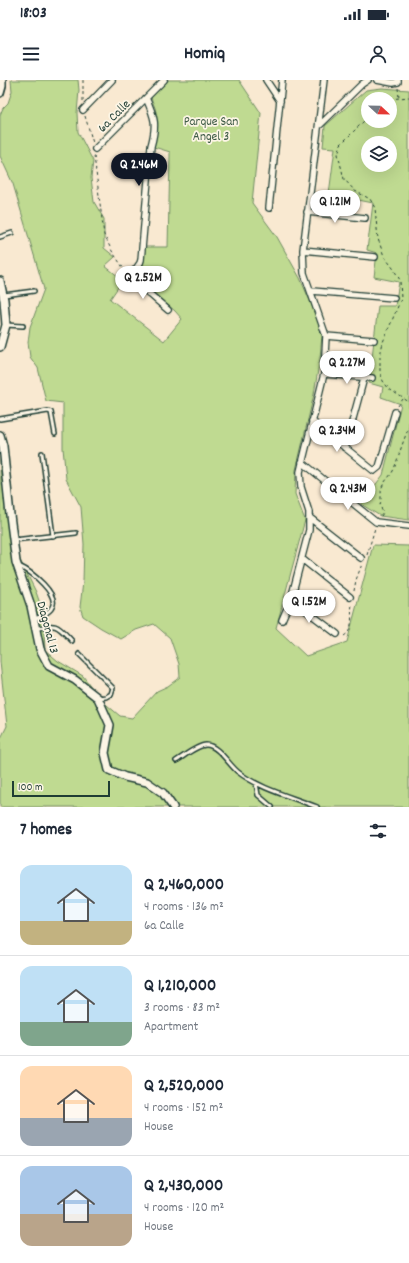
<!DOCTYPE html>
<html lang="en">
<head>
<meta charset="utf-8">
<style>
  :root { --surface:#fff; --page:#f6f6f7; --text:#1f2937; --muted:#747a83; --line:#e0e1e3; --accent:#111827 }
  body { margin:0; font-family:Dekko,sans-serif; background:var(--page); color:var(--text); height:100vh; display:flex; flex-direction:column; font-size:15px; white-space:nowrap }
  * { box-sizing:border-box; margin:0 }
  p { font-size:13px; color:var(--muted) }
  .icon { flex:none; width:22px; height:22px; fill:none; stroke:currentColor; stroke-width:2; stroke-linecap:round; stroke-linejoin:round }
  .map { position:relative; height:727px; overflow:hidden }
  .panel { display:flex; flex-direction:column; background:var(--surface); flex:1 }
  .panel>* { flex:none }
  .needle { width:26px; rotate:112deg }
  .fabs { position:absolute; left:361px; top:12px; display:grid; gap:8px }
  .fabs a { display:grid; place-items:center; width:36px; height:36px; border-radius:50%; background:var(--surface); box-shadow:0 4px 16px #0002; font-size:20px }
  .scale { position:absolute; left:12px; bottom:10px; width:98px; box-sizing:border-box; padding-left:4px; border:2px solid #1f3d34; border-top:0; font-size:11px; line-height:14px; white-space:nowrap; color:#1f3d34; -webkit-text-stroke:3px #fcf5e5; paint-order:stroke }
  .price { position:absolute; translate:-50% -34px; padding:0 9px; border-radius:14px; background:#fff; color:#222; font-size:13px; line-height:26px; filter:drop-shadow(0 1px 2px #0008) }
  .price::after { content:''; position:absolute; left:50%; top:24px; width:12px; height:9px; margin-left:-6px; background:inherit; clip-path:polygon(0 0,100% 0,50% 100%) }
  .price.on { background:var(--accent); color:#fff }
  ul { padding:0; list-style:none }
  li { display:flex; align-items:center; gap:12px; height:100px; padding:0 20px }
  li+li { border-top:1px solid var(--line) }
  li span { display:grid; place-items:center; flex:none; width:112px; height:80px; border-radius:12px; color:#555 }
  li>.icon { margin-inline-start:auto }
  span .icon { width:48px; height:48px; fill:#fffc; stroke-width:1 }
  li b { font-size:17px }
  h2 { display:flex; justify-content:space-between; align-items:center; height:48px; padding:0 20px; font-size:17px }
  .status { display:flex; justify-content:space-between; align-items:center; height:28px; padding:0 20px; background:var(--surface); direction:ltr }
  .status svg { height:11px; fill:currentColor }
  header { display:flex; justify-content:space-between; align-items:center; height:52px; padding:0 20px; background:var(--surface); font-size:18px; font-weight:700 }
  .map>svg:first-child { display:block }
  .green { fill:#bfda91; stroke:#6f8c62; fill-rule:evenodd }
  .lines { fill:none; stroke-linecap:round; stroke-linejoin:round }
  .service-casing { stroke:#1f3d34; stroke-width:6 }
  .minor-casing { stroke:#1f3d34; stroke-width:8 }
  .tertiary-casing { stroke:#1f3d34; stroke-width:10 }
  .path { stroke:#1f3d34; stroke-width:1; stroke-dasharray:3 3; stroke-linecap:butt }
  .service { stroke:#fcf5e5; stroke-width:3 }
  .minor { stroke:#fcf5e5; stroke-width:5.5 }
  .tertiary { stroke:#fcf5e5; stroke-width:7 }
  .labels { text-anchor:middle; stroke-width:3.5; stroke-linejoin:round; paint-order:stroke }
  .street-label { font-size:13px; fill:#1f3d34; stroke:#fcf5e5 }
  .park-label { font-size:13px; fill:#3f5c47; stroke:#fcf5e5 }
</style>
</head>
<body>
<div class="status"><b>18:03</b><svg viewBox="0 0 49 12"><path d="M0 12V9h3v3zM5 12V6h3v6zM10 12V3h3v9zM15 12V0h3v12zM26 1h20v11H26zM47 4h2v5h-2z"/></svg></div>
<header><svg class="icon" aria-label="menu" viewBox="0 0 24 24"><path d="M4 6h16M4 12h16M4 18h16"/></svg>Homiq<svg class="icon" aria-label="person" viewBox="0 0 24 24"><circle cx="12" cy="8" r="4"/><path d="M4 21q1-7 8-7t8 7"/></svg></header>
<div class="map">
<svg width="409" height="727" viewBox="0 0 409 727">
  <rect width="100%" height="100%" fill="#f9e9d1"/>
  <filter id="ink" filterUnits="userSpaceOnUse"><feTurbulence type="fractalNoise" baseFrequency=".025" numOctaves="2"/><feDisplacementMap in="SourceGraphic" scale="8" xChannelSelector="R" yChannelSelector="G"/><feConvolveMatrix kernelMatrix="1 2 1 2 8 2 1 2 1" color-interpolation-filters="sRGB"/></filter>
  <g filter="url(#ink)">
    <path class="green" d="M11 0H78L79 10 77 33 78 52 93 81 91 98 94 122 104 139V168L115 177 105 186 123 200 110 219 164 261 182 239 175 231 134 196 144 167H168L170 76V72L154 67C157 55 158 45 156 32 155 26 152 22 151 17L168 0H239L261 33 252 123 277 157 300 198 316 235 322 255 320 278 314 314 296 390 295 414 305 440 276 548 306 576 347 562 373 465 409 466V727H0V660L7 646 0 582V364L13 457 20 480 36 512 43 532 45 570 58 581 83 596 101 620 120 636 132 638 157 611 168 606 180 597 179 584 170 558 154 544 136 550 121 559 101 548 83 536 80 527 83 502 84 464 81 427 66 399 63 368V323L46 321 38 288 30 277 28 262 30 247 44 209 13 104 0 76V35L3 28 8 23 12 11Z
      M382 8 409 10V440L380 436 361 424 383 395 401 324 381 317 383 307 369 303 378 226H395L399 202 374 197 377 173 367 170 373 123 329 114 335 68 323 67 325 46 366 10ZM368 19H390V41H368ZM368 63H390V85H368Z"/>
    <g class="lines">
      <defs>
        <path id="service" d="M0 157 12 153
          M4 215 34 211
          M6 245 23 246
          M0 339 48 331 51 332 55 354
          M42 373 53 456
          M14 460 76 453
          M19 486C30 491 62 515 51 529 47 534 41 536 35 539
          M36 549C57 542 58 546 72 561
          M79 574 113 608 111 614 106 617 98 618
          M176 681C183 677 197 665 206 665 218 665 229 685 238 692 260 709 292 717 317 727
          M256 703 258 715 272 727"/>
        <path id="minor" d="M266 0 280 21
          M377 0 393 3 398 2V0
          M146 18C155 38 157 44 151 66L141 180 140 183 130 197 168 230
          M83 30 112 0
          M320 45 362 4 368 0
          M95 69 164 0
          M269 128 282 0
          M307 132 365 138
          M303 170 375 177
          M312 211 394 218
          M326 256 374 260
          M324 294 372 298
          M312 341 374 391 379 387 395 332
          M345 368 364 298
          M302 382 376 442 409 446
          M310 438 361 478
          M302 479 350 517
          M291 519 337 554
          M282 540 291 519 309 450V432L301 407 300 392 324 294 326 256 304 193 303 170 324 0"/>
        <path id="tertiary" d="M0 13 2 6V0
          M0 201 4 220 6 245 0 267
          M0 355 3 366 10 435 16 482 31 526 40 569 49 586 75 600 98 618 110 645 105 673 109 690 125 697 147 702 163 713 173 727"/>
      </defs>
      <use href="#service" class="service-casing"/>
      <use href="#minor" class="minor-casing"/>
      <use href="#tertiary" class="tertiary-casing"/>
      <path class="path" d="M83 0V21
        M398 8 399 18
        M390 19 409 17
        M85 36 93 63
        M368 37 341 64 338 74 344 99 355 111 370 119 375 128 378 159 384 176 393 188 400 200 401 219 383 262 380 276V292L383 301 389 309 409 322
        M94 76 104 155 112 171 126 192
        M398 326 403 319
        M381 436 383 433 380 425C382 419 380 413 382 407 385 400 391 396 394 389 399 375 403 361 409 347
        M367 475 375 448
        M354 511 356 500 362 484
        M344 556C355 549 350 535 352 524"/>
      <use href="#service" class="service"/>
      <use href="#minor" class="minor"/>
      <use href="#tertiary" class="tertiary"/>
    </g>
  </g>
  <g class="labels">
    <g class="street-label">
      <text transform="translate(113 35) rotate(-45)" y="5">6a Calle</text>
      <text transform="translate(49 547) rotate(75)" y="5">Diagonal 13</text>
    </g>
    <g class="park-label">
      <text x="211" y="45">Parque San<tspan x="211" dy="15">Angel 3</tspan></text>
    </g>
  </g>
</svg>
<div class="fabs">
<a><svg class="needle" viewBox="-14 -14 28 28"><path d="M0-13l5 13h-10z" fill="#e53935"/><path d="M0 13l5-13h-10z" fill="#747a83"/></svg></a>
<a><svg class="icon" aria-label="layers" viewBox="0 0 24 24"><path d="M12 4l9 5-9 5-9-5zM3 14l9 5 9-5"/></svg></a>
</div>
<div class="scale">100 m</div>
<b class="price on" style="left:139px;top:107px">Q 2.46M</b>
<b class="price" style="left:335px;top:144px">Q 1.21M</b>
<b class="price" style="left:143px;top:220px">Q 2.52M</b>
<b class="price" style="left:347px;top:305px">Q 2.27M</b>
<b class="price" style="left:337px;top:373px">Q 2.34M</b>
<b class="price" style="left:348px;top:431px">Q 2.43M</b>
<b class="price" style="left:309px;top:544px">Q 1.52M</b>
</div>
<section class="panel">
<h2>7 homes<svg class="icon" aria-label="filters" viewBox="0 0 24 24"><path d="M4 7h16M4 17h16"/><circle cx="9" cy="7" r="2"/><circle cx="15" cy="17" r="2"/></svg></h2>
<ul>
<li><span style="background:linear-gradient(#bfe0f5 70%,#c2b280 0)"><svg class="icon" aria-label="home" viewBox="0 0 24 24"><path d="M3 11l9-7 9 7M6 9v11h12V9"/></svg></span><div><b>Q 2,460,000</b><p>4 rooms · 136 m²</p><p>6a Calle</p></div></li>
<li><span style="background:linear-gradient(#bfe0f5 70%,#7fa58c 0)"><svg class="icon" aria-label="home" viewBox="0 0 24 24"><path d="M3 11l9-7 9 7M6 9v11h12V9"/></svg></span><div><b>Q 1,210,000</b><p>3 rooms · 83 m²</p><p>Apartment</p></div></li>
<li><span style="background:linear-gradient(#ffd9b3 65%,#9aa5b1 0)"><svg class="icon" aria-label="home" viewBox="0 0 24 24"><path d="M3 11l9-7 9 7M6 9v11h12V9"/></svg></span><div><b>Q 2,520,000</b><p>4 rooms · 152 m²</p><p>House</p></div></li>
<li><span style="background:linear-gradient(#a9c7e8 60%,#b9a48a 0)"><svg class="icon" aria-label="home" viewBox="0 0 24 24"><path d="M3 11l9-7 9 7M6 9v11h12V9"/></svg></span><div><b>Q 2,430,000</b><p>4 rooms · 120 m²</p><p>House</p></div></li>
</ul>
</section>
</body>
</html>
